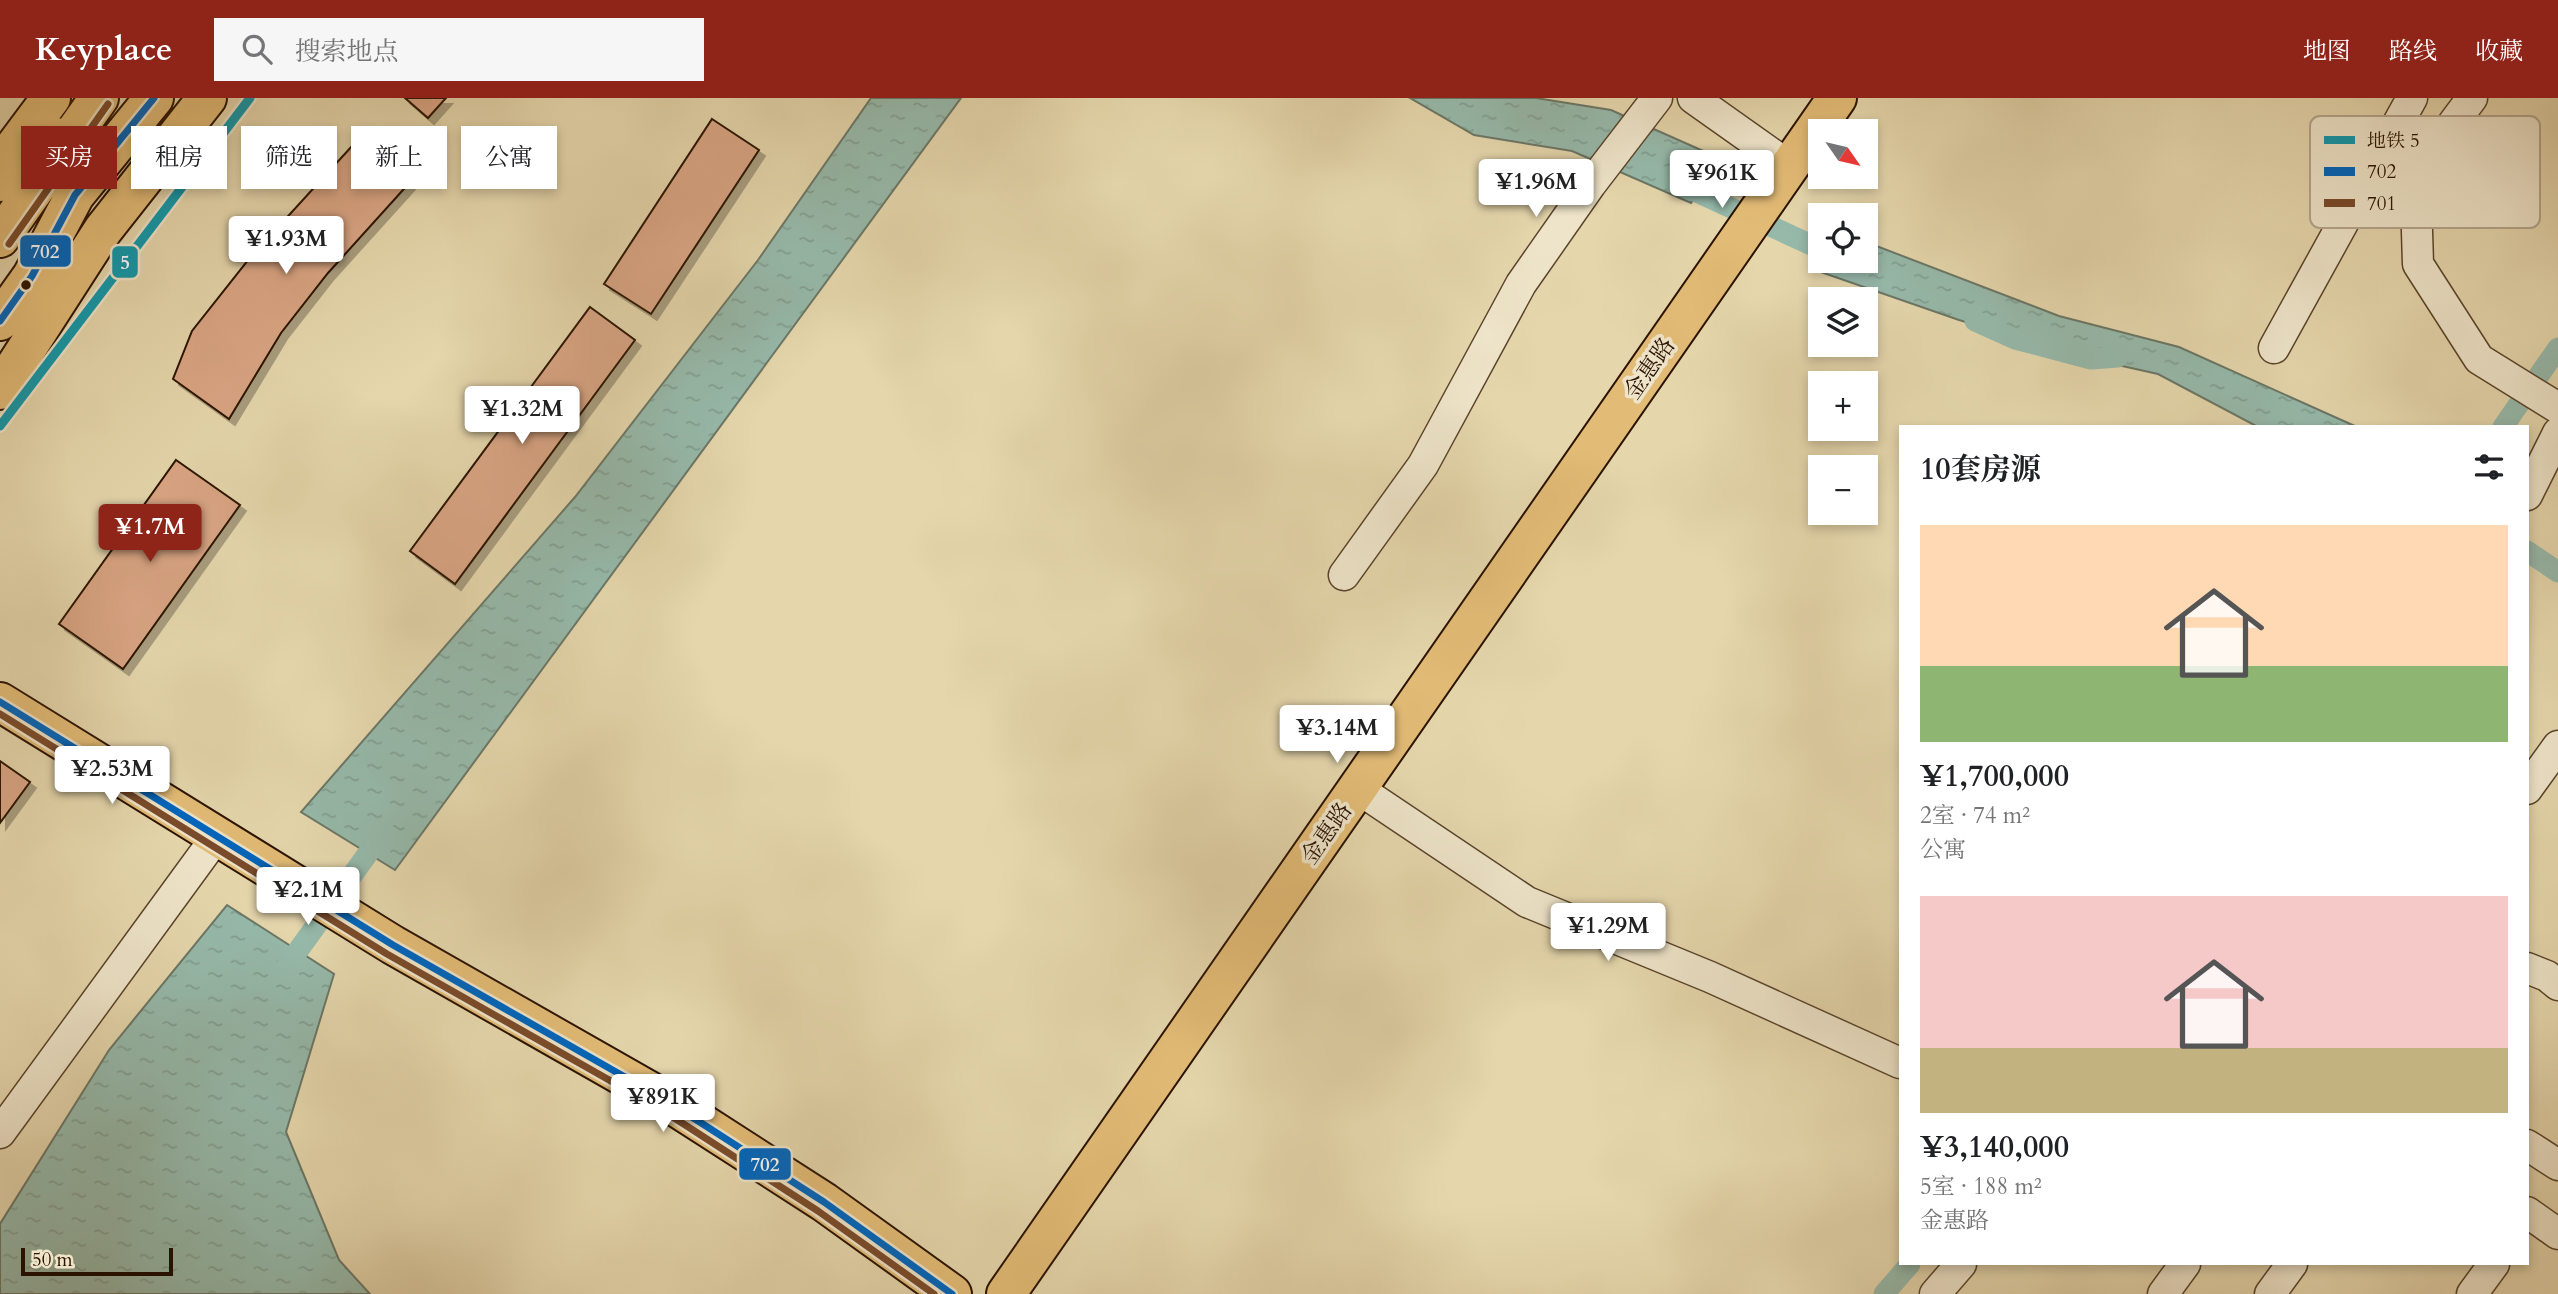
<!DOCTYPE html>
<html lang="zh">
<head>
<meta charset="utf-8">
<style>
  :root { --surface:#fff; --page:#f6f6f6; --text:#202124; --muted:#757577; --accent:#8f2418 }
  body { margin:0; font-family:Cardo,"Noto Serif SC",serif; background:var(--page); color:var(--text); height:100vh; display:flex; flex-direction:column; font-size:26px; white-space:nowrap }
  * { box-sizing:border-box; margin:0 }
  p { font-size:23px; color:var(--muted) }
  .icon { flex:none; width:38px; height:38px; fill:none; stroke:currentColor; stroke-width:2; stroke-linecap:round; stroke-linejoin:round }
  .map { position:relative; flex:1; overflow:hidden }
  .drawer { position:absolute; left:1899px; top:327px; width:630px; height:840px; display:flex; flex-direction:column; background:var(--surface); border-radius:0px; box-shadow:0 4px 10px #0003 }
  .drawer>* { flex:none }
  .top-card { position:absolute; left:21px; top:28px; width:665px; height:63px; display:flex; gap:14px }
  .needle { width:46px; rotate:124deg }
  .controls { position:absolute; left:1808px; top:21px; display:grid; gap:14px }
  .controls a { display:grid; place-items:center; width:70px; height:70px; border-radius:0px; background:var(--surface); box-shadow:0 4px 10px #0003; font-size:35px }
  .scale { position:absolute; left:21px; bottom:18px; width:152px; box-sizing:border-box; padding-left:7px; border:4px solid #2b1300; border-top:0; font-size:19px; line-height:24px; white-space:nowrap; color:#2b1300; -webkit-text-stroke:5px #eee4c9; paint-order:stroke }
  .price { position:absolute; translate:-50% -60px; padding:0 16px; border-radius:7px; background:#fff; color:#222; font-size:23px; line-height:46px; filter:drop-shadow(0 2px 4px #0008) }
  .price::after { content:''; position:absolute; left:50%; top:42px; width:21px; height:16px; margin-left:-10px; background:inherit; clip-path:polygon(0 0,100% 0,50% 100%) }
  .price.selected { background:var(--accent); color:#fff }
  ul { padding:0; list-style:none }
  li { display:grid; align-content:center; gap:14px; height:371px; padding:0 21px }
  li span { display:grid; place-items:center; height:217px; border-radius:0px; color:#555 }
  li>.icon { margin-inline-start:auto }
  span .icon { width:126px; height:126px; fill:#fffc; stroke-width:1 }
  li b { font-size:30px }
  h2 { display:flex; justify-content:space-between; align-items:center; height:84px; padding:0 21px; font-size:30px }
  .chip { padding:0 24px; border-radius:0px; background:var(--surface); box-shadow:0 4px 10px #0003; font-size:24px; line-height:63px }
  .chip.selected { background:var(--accent); color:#fff }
  header { display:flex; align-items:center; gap:42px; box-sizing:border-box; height:98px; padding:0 35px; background:var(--accent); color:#fff }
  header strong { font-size:33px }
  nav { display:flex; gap:38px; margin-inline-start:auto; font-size:24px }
  .search { width:490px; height:63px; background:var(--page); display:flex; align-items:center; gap:18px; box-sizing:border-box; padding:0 24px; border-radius:0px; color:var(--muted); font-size:26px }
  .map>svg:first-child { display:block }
  .water { fill:url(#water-ripples); stroke:#6b7766; stroke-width:2 }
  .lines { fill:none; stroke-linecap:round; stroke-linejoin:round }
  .canal { stroke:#96b9aa; stroke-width:21 }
  .building { fill:#d9a584; stroke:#2b1300; stroke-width:2; filter:url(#shadow) }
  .minor-casing { stroke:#5a442b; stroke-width:33 }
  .major-casing { stroke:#2b1300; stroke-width:42 }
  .minor { stroke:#eee4c9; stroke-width:30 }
  .major { stroke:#e2bb76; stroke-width:38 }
  .bus-1-casing { stroke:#eee4c9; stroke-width:12 }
  .bus-2-casing { stroke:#eee4c9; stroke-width:12 }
  .bus-1 { stroke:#0065bd; stroke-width:7 }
  .bus-2 { stroke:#7a4b2a; stroke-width:7 }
  .metro-1-casing { stroke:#eee4c9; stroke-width:14 }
  .metro-1 { stroke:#1298aa; stroke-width:9 }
  .bus-dot { fill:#2b1300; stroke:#eee4c9; stroke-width:2.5 }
  .labels { text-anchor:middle; stroke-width:7; stroke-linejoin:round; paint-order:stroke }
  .street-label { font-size:23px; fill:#2b1300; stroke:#eee4c9 }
  .key { fill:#eee4c9; stroke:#b4a58d; stroke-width:2 }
  .key-label { font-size:19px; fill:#2b1300 }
  .line-badge { stroke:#eee4c9; stroke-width:2.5 }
  .badge-label { font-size:19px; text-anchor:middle; font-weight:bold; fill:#fff }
</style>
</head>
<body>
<header>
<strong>Keyplace</strong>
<div class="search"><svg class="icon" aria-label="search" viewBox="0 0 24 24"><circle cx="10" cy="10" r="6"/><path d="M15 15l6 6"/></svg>搜索地点</div>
<nav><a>地图</a><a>路线</a><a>收藏</a></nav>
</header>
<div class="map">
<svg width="2558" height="1196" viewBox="0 0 2558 1196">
  <defs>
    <pattern id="water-ripples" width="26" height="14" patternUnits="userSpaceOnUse" patternTransform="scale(1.75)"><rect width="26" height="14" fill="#96b9aa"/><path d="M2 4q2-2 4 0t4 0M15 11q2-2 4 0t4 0" fill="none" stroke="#819e90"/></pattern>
    <filter id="shadow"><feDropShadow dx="6" dy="6" stdDeviation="0" flood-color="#0004"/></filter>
  </defs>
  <rect width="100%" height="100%" fill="#e5d6ac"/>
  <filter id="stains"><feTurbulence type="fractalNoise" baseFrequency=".00286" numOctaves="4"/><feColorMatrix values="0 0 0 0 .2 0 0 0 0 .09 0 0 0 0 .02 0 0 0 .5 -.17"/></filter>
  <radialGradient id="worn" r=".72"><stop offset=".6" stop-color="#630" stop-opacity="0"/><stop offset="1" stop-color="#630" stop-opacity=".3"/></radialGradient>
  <path class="water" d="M871 0H961L395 772 301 714 575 399 758 162Z
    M1410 0H1536L1611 12 1719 60 1691 105 1572 53 1474 37Z
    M1866 144 2059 218 2179 249 2357 329H2258L2158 276 2091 261 1959 222 1812 171 1820 159V163H1866Z
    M227 807 334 876 286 1034 339 1162 370 1196H0V1126L109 952Z"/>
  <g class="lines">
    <path class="canal" d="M1673 83 1820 151
      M1975 223 2015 241 2091 261 2118 259
      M2503 329 2558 250
      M2527 453 2558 474
      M282 875 384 733
      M1884 1196 1910 1166"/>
  </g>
  <path class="building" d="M405 0H446L428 20Z
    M712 21 759 52 651 216 604 186Z
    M363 36 412 82 328 175 281 235 229 321 173 281 192 233 249 161Z
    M590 209 635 242 455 486 410 453Z
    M176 362 240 407 123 571 59 526Z
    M0 663 30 684 0 725Z"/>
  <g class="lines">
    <defs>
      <path id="minor" d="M1693 0 1789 68
        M2472 0 2446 35 2416 101 2418 166 2479 261 2558 310
        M2274 250 2412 0
        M2527 397 2558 335
        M1344 477 1423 367 1521 186 1591 86 1657 0
        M1357 690 1527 804 1710 879 1900 965
        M2527 691 2558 648
        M2527 870 2547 878 2558 887
        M0 1035 217 738
        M2527 1047 2558 1067
        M2527 1114 2558 1136
        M1935 1196 1961 1166
        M2163 1196 2185 1166
        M2270 1196 2292 1166
        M2472 1196 2494 1166"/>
      <path id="major" d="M4 63 51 0
        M0 84 56 39
        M0 140 99 0
        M0 223 32 178 75 97 154 0
        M0 292 103 132 207 0
        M0 604 393 847 667 1003 824 1104 952 1196
        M1006 1196 1837 0"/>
    </defs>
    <use href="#minor" class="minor-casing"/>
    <use href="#major" class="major-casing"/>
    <use href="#minor" class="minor"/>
    <use href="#major" class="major"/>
    <defs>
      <path id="bus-1" d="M0 223 32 178 75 97 154 0
        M0 604 393 847 667 1003 824 1104 952 1196"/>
      <path id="bus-2" d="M9 146 108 6
        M0 616 387 856 662 1012 818 1113 934 1196"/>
    </defs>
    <use href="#bus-1" class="bus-1-casing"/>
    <use href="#bus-2" class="bus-2-casing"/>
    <use href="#bus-1" class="bus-1"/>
    <use href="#bus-2" class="bus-2"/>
    <defs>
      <path id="metro-1" d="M0 328 250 0"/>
    </defs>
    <use href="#metro-1" class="metro-1-casing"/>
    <use href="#metro-1" class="metro-1"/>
  </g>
  <circle class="bus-dot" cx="26" cy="187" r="6"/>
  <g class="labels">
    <g class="street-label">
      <text transform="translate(1649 270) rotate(-55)" y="8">金惠路</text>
      <text transform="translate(1326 735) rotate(-55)" y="8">金惠路</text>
    </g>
  </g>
  <rect x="2310" y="18" width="230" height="112" rx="10" class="key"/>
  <rect x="2324" y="38" width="31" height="8" fill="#1298aa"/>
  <rect x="2324" y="69" width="31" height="9" fill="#0065bd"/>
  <rect x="2324" y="101" width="31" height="8" fill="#7a4b2a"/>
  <g class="key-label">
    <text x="2367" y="49">地铁 5</text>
    <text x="2367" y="80">702</text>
    <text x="2367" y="112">701</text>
  </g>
  <g class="line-badge">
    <rect x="19" y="136" width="53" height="34" rx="7" fill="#0065bd"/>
    <rect x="111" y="147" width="28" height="34" rx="7" fill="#1298aa"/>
    <rect x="738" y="1049" width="54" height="34" rx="7" fill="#0065bd"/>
  </g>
  <g class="badge-label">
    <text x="45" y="160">702</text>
    <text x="125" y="171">5</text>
    <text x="765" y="1073">702</text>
  </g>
  <rect width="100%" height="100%" filter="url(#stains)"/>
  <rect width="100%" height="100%" fill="url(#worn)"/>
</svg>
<div class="controls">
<a><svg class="needle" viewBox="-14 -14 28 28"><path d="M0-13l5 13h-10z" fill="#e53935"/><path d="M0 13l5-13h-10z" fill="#757577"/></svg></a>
<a><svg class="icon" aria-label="locate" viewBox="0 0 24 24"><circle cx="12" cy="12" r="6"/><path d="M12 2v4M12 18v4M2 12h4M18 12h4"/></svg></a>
<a><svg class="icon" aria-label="layers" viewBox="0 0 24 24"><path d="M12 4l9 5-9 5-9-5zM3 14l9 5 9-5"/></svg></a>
<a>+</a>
<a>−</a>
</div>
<div class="scale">50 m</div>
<b class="price" style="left:1722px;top:112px">¥961K</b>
<b class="price" style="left:1536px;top:121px">¥1.96M</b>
<b class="price" style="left:286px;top:178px">¥1.93M</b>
<b class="price" style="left:522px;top:348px">¥1.32M</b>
<b class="price selected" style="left:150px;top:466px">¥1.7M</b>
<b class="price" style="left:1337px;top:667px">¥3.14M</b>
<b class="price" style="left:112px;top:708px">¥2.53M</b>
<b class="price" style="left:308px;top:829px">¥2.1M</b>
<b class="price" style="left:1608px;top:865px">¥1.29M</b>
<b class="price" style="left:663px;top:1036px">¥891K</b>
<div class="top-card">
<a class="chip selected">买房</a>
<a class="chip">租房</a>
<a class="chip">筛选</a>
<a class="chip">新上</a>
<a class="chip">公寓</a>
</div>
<section class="drawer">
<h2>10套房源<svg class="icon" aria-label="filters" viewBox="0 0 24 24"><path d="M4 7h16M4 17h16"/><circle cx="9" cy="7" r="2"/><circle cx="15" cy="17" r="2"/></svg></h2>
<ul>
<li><span style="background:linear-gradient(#ffd9b3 65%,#8fb573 0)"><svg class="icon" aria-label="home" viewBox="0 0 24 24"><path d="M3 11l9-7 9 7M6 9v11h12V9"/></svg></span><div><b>¥1,700,000</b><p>2室 · 74 m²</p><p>公寓</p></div></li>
<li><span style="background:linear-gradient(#f6c9c9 70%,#c2b280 0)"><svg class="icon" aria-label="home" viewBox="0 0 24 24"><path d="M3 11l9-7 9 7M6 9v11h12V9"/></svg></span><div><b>¥3,140,000</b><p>5室 · 188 m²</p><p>金惠路</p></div></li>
</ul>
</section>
</div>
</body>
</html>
